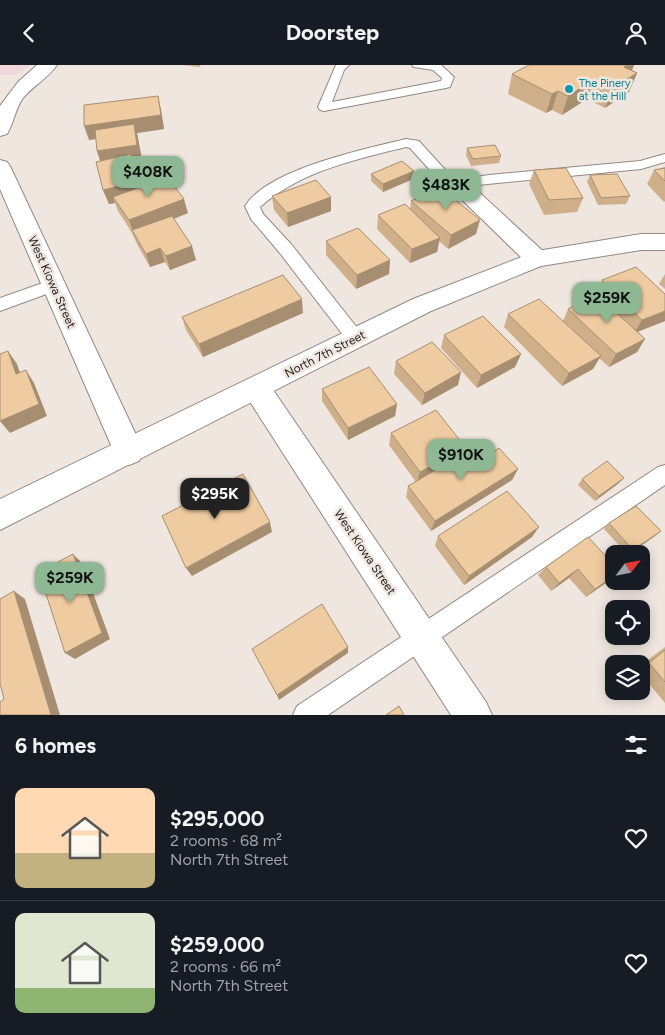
<!DOCTYPE html>
<html lang="en">
<head>
<meta charset="utf-8">
<style>
  :root { --surface:#171b24; --page:#242831; --text:#f1f3f6; --muted:#9ea1a6; --line:#363941; --accent:#8eb893 }
  body { margin:0; font-family:Figtree,sans-serif; background:var(--page); color:var(--text); height:100vh; display:flex; flex-direction:column; font-size:19px; white-space:nowrap }
  * { box-sizing:border-box; margin:0 }
  p { font-size:16px; color:var(--muted) }
  .icon { flex:none; width:28px; height:28px; fill:none; stroke:currentColor; stroke-width:2; stroke-linecap:round; stroke-linejoin:round }
  .map { position:relative; height:650px; overflow:hidden }
  .drawer { display:flex; flex-direction:column; background:var(--surface); flex:1 }
  .drawer>* { flex:none }
  .needle { width:32px; rotate:58deg }
  .fabs { position:absolute; left:605px; top:480px; display:grid; gap:10px }
  .fabs a { display:grid; place-items:center; width:45px; height:45px; border-radius:10px; background:var(--surface); box-shadow:0 2px 12px #0003; font-size:25px }
  .price { position:absolute; translate:-50% -42px; padding:0 11px; border-radius:10px; background:var(--accent); color:#111; font-size:16px; line-height:32px; filter:drop-shadow(0 1px 2px #0008) }
  .price::after { content:''; position:absolute; left:50%; top:30px; width:15px; height:11px; margin-left:-8px; background:inherit; clip-path:polygon(0 0,100% 0,50% 100%) }
  .price.current { background:#222; color:#fff }
  ul { padding:0; list-style:none }
  li { display:flex; align-items:center; gap:15px; height:125px; padding:0 15px }
  li+li { border-top:1px solid var(--line) }
  li span { display:grid; place-items:center; flex:none; width:140px; height:100px; border-radius:10px; color:#555 }
  li>.icon { margin-inline-start:auto }
  span .icon { width:60px; height:60px; fill:#fffc; stroke-width:1 }
  li b { font-size:21px }
  h2 { display:flex; justify-content:space-between; align-items:center; height:60px; padding:0 15px; font-size:21px }
  header { display:flex; justify-content:space-between; align-items:center; height:65px; padding:0 15px; background:var(--surface); font-size:22px; font-weight:700 }
  .map>svg:first-child { display:block }
  .education { fill:#f1d6dc }
  .lines { fill:none; stroke-linecap:round; stroke-linejoin:round }
  .lane-casing { stroke:#928983; stroke-width:2 }
  .street-casing { stroke:#928983; stroke-width:2 }
  .secondary-casing { stroke:#928983; stroke-width:2 }
  .lane { fill:#fff; fill-rule:evenodd }
  .street { fill:#fff; fill-rule:evenodd }
  .secondary { fill:#fff; fill-rule:evenodd }
  .wall { fill:#ceaf8a }
  .shaded-wall { fill:#a78e71 }
  .building { fill:#efcba1; stroke:#a78e71 }
  .culture-dot { fill:#0f9aa8; stroke:#f0e6e0; stroke-width:2 }
  .labels { text-anchor:middle; stroke-width:5; stroke-linejoin:round; paint-order:stroke }
  .far-culture-label { font-size:11px; fill:#0d838f; stroke:#f0e6e0; text-anchor:start }
  .street-label { font-size:12px; fill:#211e1c; stroke:#f0e6e0 }
</style>
</head>
<body>
<header><svg class="icon" aria-label="back" viewBox="0 0 24 24"><path d="M15 5l-7 7 7 7"/></svg>Doorstep<svg class="icon" aria-label="person" viewBox="0 0 24 24"><circle cx="12" cy="8" r="4"/><path d="M4 21q1-7 8-7t8 7"/></svg></header>
<div class="map">
<svg width="665" height="650" viewBox="0 0 665 650">
  <rect width="100%" height="100%" fill="#f0e6e0"/>
  <path class="education" d="M0 0H31L16 10H0Z"/>
  <g class="lines">
    <defs>
      <path id="lane" d="M336 0H349L344 5 332 37 441 16 442 13 433 5 414 2 412 0H441L454 12 450 22 446 23 324 46 320 45 318 42Z
        M406 74 419 76 448 108 462 117 469 113 489 110 640 96 665 89V97L641 104 478 120 462 128 438 114 410 83 406 82C354 95 301 106 260 142L263 149 291 179 362 269 365 274 362 279 356 281 350 279 279 187 251 154 245 141C268 104 365 84 406 74Z
        M54 214 60 216 62 220 60 224 0 246V233Z
        M665 400V420L328 650H293L297 641 658 402Z"/>
      <path id="street" d="M37 0H57C48 13 33 21 23 33 15 44 14 58 7 69L0 71V41L18 17Z
        M0 95 7 97 10 101 144 387 139 396 129 400 119 396 114 387 0 124Z
        M462 116 469 118 545 188 549 194 545 200 537 202 529 200 455 128 451 123 455 118Z
        M257 313 267 316 486 637 492 650H451L247 332 243 324 247 316Z"/>
      <path id="secondary" d="M641 169H665V185H641L541 201 431 246 0 465V434L413 234 537 186Z"/>
    </defs>
    <use href="#lane" class="lane-casing"/>
    <use href="#street" class="street-casing"/>
    <use href="#secondary" class="secondary-casing"/>
    <use href="#lane" class="lane"/>
    <use href="#street" class="street"/>
    <use href="#secondary" class="secondary"/>
  </g>
  <path class="wall" d="M183 0H201L199 2Z
    M529 0H634L632 5 637 8 629 27 605 43 587 34 562 50 552 45 546 48 508 29 512 9Z
    M158 31 161 45 164 64 137 68 142 95 133 96 142 121 188 148 174 154 196 195 170 205 165 197 150 202 137 179 132 168 118 146 115 138 109 139 103 125 100 96 97 86 96 74 89 75Z
    M467 83 501 91 499 98 471 101 466 90Z
    M665 102V136L664 137 647 119 654 105Z
    M534 105 583 133 577 147 544 150 529 119Z
    M371 109 413 114 383 127 371 116Z
    M590 110 630 131 626 139 598 140 587 117Z
    M272 131 331 132V146L288 162 274 145Z
    M411 136 476 169 448 184 439 176 437 187 410 198 377 164 378 150 410 144Z
    M326 176 390 195 389 209 356 224 326 190Z
    M665 209V224L659 219Z
    M602 215 665 256 638 267 645 274 637 287 609 302 599 293 593 304 562 321 504 262 508 249 563 256 568 244 597 230 595 229Z
    M303 248 203 292 186 265 182 252Z
    M444 270 521 289 515 302 477 323 441 283Z
    M396 296 458 320 422 340 394 309Z
    M322 324 397 339 395 351 348 375 322 336Z
    M391 368 463 389 484 393 518 404 512 415 431 466 406 432 408 421 416 417 389 380Z
    M582 414 619 418 595 436 578 420Z
    M609 458 655 471 630 489H627L604 464Z
    M438 471 532 472 464 520 435 481Z
    M588 472 610 515 586 532 569 513 551 526 538 510 546 502Z
    M665 582V638L641 609V600Z"/>
  <path class="shaded-wall" d="M627 0H634L629 13 637 8 629 27 605 43 613 23 624 2Z
    M594 15 587 34 562 50 568 31Z
    M558 26 552 45 546 48 552 29Z
    M158 31 161 45 164 64 137 68 142 95 102 101 97 86 136 68 89 75 84 61Z
    M414 106 413 114 383 127V119Z
    M140 116 145 131 113 132 115 138 109 139 103 125Z
    M331 132V146L288 162 287 148Z
    M184 134 188 148 134 169 129 155Z
    M480 155 476 169 448 184 451 170Z
    M440 173 437 187 410 198 412 184Z
    M192 181 196 195 170 205 166 191Z
    M160 183 165 197 150 202 146 189Z
    M390 195 389 209 356 224 357 210Z
    M302 234 303 248 203 292 199 279Z
    M665 246V256L634 268 642 255Z
    M645 274 637 287 609 302 616 289Z
    M8 286 17 299 25 322 16 309Z
    M521 289 515 302 477 323 481 310Z
    M601 291 593 304 562 321 569 308Z
    M26 305 34 318 47 351 10 368 0 356Z
    M461 307 458 320 422 340 425 328Z
    M397 339 395 351 348 375V363Z
    M466 383 462 394 417 418 420 407Z
    M518 404 512 415 431 466 435 456Z
    M624 413 619 418 595 436 599 431Z
    M270 457 272 467 192 511 186 503Z
    M539 462 532 472 464 520 469 511Z
    M661 466 655 471 629 489 633 485Z
    M73 489 82 498 110 574 75 594 65 588Z
    M578 504 569 513 551 526 559 518Z
    M614 511 610 515 586 532 595 524Z
    M14 526 25 534 60 650H51Z
    M348 582V588L279 635 277 630Z"/>
  <path class="building" d="M529 0H627L624 2 637 8 613 23 594 15 568 31 558 26 552 29 512 9Z
    M158 31 161 50 84 61V40Z
    M134 59 137 80 97 86 95 65Z
    M495 80 501 91 473 94 467 83Z
    M131 89 140 116 103 125 96 97Z
    M402 96 414 106 383 119 371 109Z
    M566 103 583 133 549 135 534 105Z
    M665 103V116L654 105Z
    M617 109 630 131 601 133 590 110Z
    M167 112 184 134 129 155 113 132Z
    M316 115 331 132 287 148 272 131Z
    M441 123 480 155 451 170 411 136Z
    M405 139 440 173 412 184 378 150Z
    M172 151 192 181 166 191 160 183 146 189 132 165Z
    M358 163 390 195 357 210 326 176Z
    M636 202 665 229V246L642 255 602 215Z
    M283 210 302 234 199 279 182 252Z
    M597 230 645 274 616 289 568 244Z
    M539 234 601 291 569 308 508 249Z
    M483 251 521 289 481 310 444 270Z
    M432 277 461 307 425 328 396 296Z
    M8 286 16 309 26 305 39 339 0 356V289Z
    M369 302 397 339 348 363 322 324Z
    M436 345 466 383 420 407 391 368Z
    M475 382 484 393 499 383 518 404 435 456 408 421Z
    M607 396 624 413 599 431 582 414Z
    M243 409 270 457 186 503 162 451Z
    M507 426 539 462 469 511 438 471Z
    M636 441 661 466 633 485 609 458Z
    M588 472 614 500V511L595 524 578 504 559 518 546 502Z
    M73 489 102 568 65 588 39 507Z
    M14 526 51 650H0V637L4 634 0 618V534Z
    M322 539 348 582 277 630 252 584Z
    M665 585V617L649 598Z
    M399 641 404 650H386Z"/>
  <circle class="culture-dot" cx="569" cy="24" r="5"/>
  <g class="labels">
    <g class="far-culture-label">
      <text x="579" y="22">The Pinery<tspan x="579" dy="13">at the Hill</tspan></text>
    </g>
    <g class="street-label">
      <text transform="translate(52 217) rotate(66)" y="4">West Kiowa Street</text>
      <text transform="translate(325 289) rotate(-27)" y="4">North 7th Street</text>
      <text transform="translate(365 487) rotate(56)" y="4">West Kiowa Street</text>
    </g>
  </g>
</svg>
<div class="fabs">
<a><svg class="needle" viewBox="-14 -14 28 28"><path d="M0-13l5 13h-10z" fill="#e53935"/><path d="M0 13l5-13h-10z" fill="#9ea1a6"/></svg></a>
<a><svg class="icon" aria-label="locate" viewBox="0 0 24 24"><circle cx="12" cy="12" r="6"/><path d="M12 2v4M12 18v4M2 12h4M18 12h4"/></svg></a>
<a><svg class="icon" aria-label="layers" viewBox="0 0 24 24"><path d="M12 4l9 5-9 5-9-5zM3 14l9 5 9-5"/></svg></a>
</div>
<b class="price" style="left:148px;top:133px">$408K</b>
<b class="price" style="left:446px;top:146px">$483K</b>
<b class="price" style="left:607px;top:259px">$259K</b>
<b class="price" style="left:461px;top:416px">$910K</b>
<b class="price current" style="left:215px;top:455px">$295K</b>
<b class="price" style="left:70px;top:539px">$259K</b>
</div>
<section class="drawer">
<h2>6 homes<svg class="icon" aria-label="filters" viewBox="0 0 24 24"><path d="M4 7h16M4 17h16"/><circle cx="9" cy="7" r="2"/><circle cx="15" cy="17" r="2"/></svg></h2>
<ul>
<li><span style="background:linear-gradient(#ffd9b3 65%,#c2b280 0)"><svg class="icon" aria-label="home" viewBox="0 0 24 24"><path d="M3 11l9-7 9 7M6 9v11h12V9"/></svg></span><div><b>$295,000</b><p>2 rooms · 68 m²</p><p>North 7th Street</p></div><svg class="icon" aria-label="heart" viewBox="0 0 24 24"><path d="M12 20l-8-8c-3-5 5-10 8-4 3-6 11-1 8 4z"/></svg></li>
<li><span style="background:linear-gradient(#dfe7d0 75%,#8fb573 0)"><svg class="icon" aria-label="home" viewBox="0 0 24 24"><path d="M3 11l9-7 9 7M6 9v11h12V9"/></svg></span><div><b>$259,000</b><p>2 rooms · 66 m²</p><p>North 7th Street</p></div><svg class="icon" aria-label="heart" viewBox="0 0 24 24"><path d="M12 20l-8-8c-3-5 5-10 8-4 3-6 11-1 8 4z"/></svg></li>
</ul>
</section>
</body>
</html>
